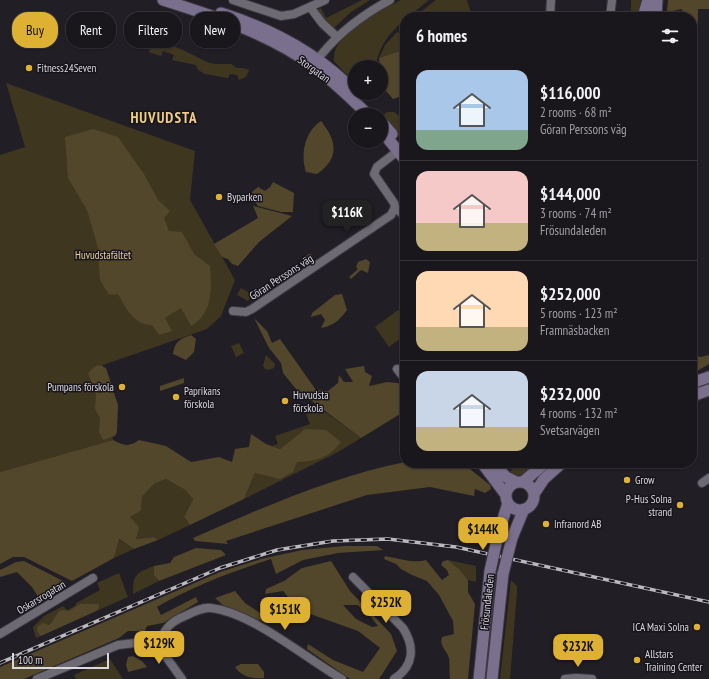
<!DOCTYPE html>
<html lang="en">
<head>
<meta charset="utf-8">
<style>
  :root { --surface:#19161c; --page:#221f25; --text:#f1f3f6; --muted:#9f9fa3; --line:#37353b; --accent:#deb133 }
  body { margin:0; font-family:"PT Sans Narrow",sans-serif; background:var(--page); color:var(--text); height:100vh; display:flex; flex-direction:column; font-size:15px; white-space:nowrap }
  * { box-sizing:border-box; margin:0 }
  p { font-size:13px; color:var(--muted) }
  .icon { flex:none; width:22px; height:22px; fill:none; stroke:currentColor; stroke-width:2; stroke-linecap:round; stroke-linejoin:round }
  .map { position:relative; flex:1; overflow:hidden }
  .details { position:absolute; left:400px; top:12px; width:297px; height:456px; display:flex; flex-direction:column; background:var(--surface); border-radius:16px; box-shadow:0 1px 3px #0004,0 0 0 1px var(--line) }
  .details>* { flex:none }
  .banner { position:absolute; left:12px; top:12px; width:328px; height:36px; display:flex; gap:8px }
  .buttons { position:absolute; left:348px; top:60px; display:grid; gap:8px }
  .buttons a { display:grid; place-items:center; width:40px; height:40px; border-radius:50%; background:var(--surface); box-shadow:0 1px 3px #0004,0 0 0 1px var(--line); font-size:20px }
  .scale { position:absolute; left:12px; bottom:10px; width:97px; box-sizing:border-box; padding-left:4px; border:2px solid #dad8de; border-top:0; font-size:11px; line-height:14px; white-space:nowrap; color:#dad8de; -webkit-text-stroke:3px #18151c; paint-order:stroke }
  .price { position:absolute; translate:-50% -34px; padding:0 9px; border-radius:8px; background:var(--accent); color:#111; font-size:13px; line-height:26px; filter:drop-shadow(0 1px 2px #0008) }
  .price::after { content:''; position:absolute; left:50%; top:24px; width:12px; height:9px; margin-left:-6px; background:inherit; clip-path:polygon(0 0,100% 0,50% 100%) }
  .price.current { background:#222; color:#fff }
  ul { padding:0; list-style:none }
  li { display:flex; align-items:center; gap:12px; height:100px; padding:0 16px }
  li+li { border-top:1px solid var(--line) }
  li span { display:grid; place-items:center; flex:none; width:112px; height:80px; border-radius:12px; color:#555 }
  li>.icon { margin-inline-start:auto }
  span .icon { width:48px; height:48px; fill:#fffc; stroke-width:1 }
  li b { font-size:17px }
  h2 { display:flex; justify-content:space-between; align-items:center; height:48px; padding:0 16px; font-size:17px }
  .chip { padding:0 14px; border-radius:16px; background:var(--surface); box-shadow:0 1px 3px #0004,0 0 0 1px var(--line); font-size:14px; line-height:36px }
  .chip.current { background:var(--accent); color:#111 }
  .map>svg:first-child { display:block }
  .green { fill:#3f3620 }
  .forest { fill:#52462b; fill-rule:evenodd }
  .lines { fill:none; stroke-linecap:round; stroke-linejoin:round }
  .street-casing { stroke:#3c3a41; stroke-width:10 }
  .secondary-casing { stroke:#3c3a41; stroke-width:13 }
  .street { stroke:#6d6a73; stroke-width:8 }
  .secondary { stroke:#7a6f8c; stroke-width:11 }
  .rail-casing { stroke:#bbb9bf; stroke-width:3.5 }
  .rail { stroke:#18151c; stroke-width:2; stroke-dasharray:6; stroke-linecap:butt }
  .secondary-bridge-casing { stroke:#3c3a41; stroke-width:13; stroke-linecap:butt }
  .secondary-bridge { stroke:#7a6f8c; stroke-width:11 }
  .poi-dot { fill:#deb133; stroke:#18151c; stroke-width:1.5 }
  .labels { text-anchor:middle; stroke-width:3; stroke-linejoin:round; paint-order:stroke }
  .poi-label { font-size:11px; fill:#dad8de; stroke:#18151c; text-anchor:start }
  .street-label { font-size:11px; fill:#dad8de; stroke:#18151c }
  .park-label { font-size:11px; fill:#e7d09a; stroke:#18151c }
  .district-label { font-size:15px; font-weight:bold; letter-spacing:1px; fill:#edce83; stroke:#18151c }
</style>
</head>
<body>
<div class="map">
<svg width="709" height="679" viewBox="0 0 709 679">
  <rect width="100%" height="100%" fill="#211e26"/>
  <path class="green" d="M362 0H370L351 12 333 29 327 24 317 10 321 8 326 18Z
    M401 0H429L408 17H405V19C390 33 378 46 376 67H355V84L334 61C330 35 382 10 401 0Z
    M436 0H467L472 17H414Z
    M631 0H641L639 17H631Z
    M397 32 399 33 405 40V49L379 58 385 45Z
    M152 38 183 50 207 62 215 64H231L237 68H243L249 70 246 77 239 80 237 75 230 74 228 78 205 74 198 70 196 65 172 60 174 55 163 51 161 56 149 52Z
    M6 83 195 151 190 200 235 280 221 316 207 329 103 365 113 440 0 472V155L25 147Z
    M388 112H394L405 120V145L382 115Z
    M241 288 252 294 248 301 237 295Z
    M398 310 405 318V335L389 347 375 327Z
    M239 343 244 353 236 357 231 346Z
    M266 355 275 364 274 368 268 370 265 369 263 366Z
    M321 409 361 438 338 452 244 499 255 473 305 429 280 449 272 446 278 444 275 436 310 424 306 414Z
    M517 463H538L526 473 515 477 509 473Z
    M166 479 185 490 193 499 184 517 190 525 158 540 154 537 136 539 130 517 141 511 142 497 154 484Z
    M118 539 134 549 114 558Z
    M448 560 476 566V582L468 580 460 570Z
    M154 566V575L159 581 133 594C133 574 136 573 154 566Z
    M119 573 128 597 36 638 33 627 44 616 63 606 67 610 75 606 76 603 100 590 97 583Z
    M511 580 517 586V592L510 679H500Z
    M110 659 123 679H76L74 675Z"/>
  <path class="forest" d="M668 0H709V9H698C698 19 699 30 692 39V17H684L682 9 672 11 671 17H662V12H667Z
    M405 49V95L393 99 381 85 379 58Z
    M321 121C337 141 340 158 317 174L306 172C300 154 305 131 321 121Z
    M93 129 118 137 144 174 158 200 170 211 164 218 169 231 182 232 194 254 210 266C212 288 213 314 191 326L181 308 165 318 172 331 159 335 152 325C135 326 125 307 118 294L109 295 100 280 97 244 87 210 68 178 65 137Z
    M273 182 294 193 293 212H281L258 206 254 200 252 192 258 187 265 191 270 187Z
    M253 206 292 216 259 242 238 266 232 264 228 259 222 257 214 244 258 218Z
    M309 254H311L316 263 311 266 304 267 302 259Z
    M366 259 370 262 368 273 361 270 351 279 349 277 358 269 356 267 358 262Z
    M342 294 347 310C340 320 333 326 321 328L325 320 321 314 311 317 312 313 335 295Z
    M254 318 267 331 272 343 280 339 316 390 328 391 338 383 339 375 344 382H353L345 369 364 366 365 372 372 376 369 386 387 382 405 384V411L361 438 296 389 283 373 281 363 269 348Z
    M191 335 196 339 194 352 186 360 173 354C175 341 180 339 191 335Z
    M692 355 701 357 709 355V364L692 374Z
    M99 365 106 368 118 405 117 432 115 436 103 440 99 432 100 418 95 409 96 394 88 373 94 367Z
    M184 378V383L160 391V386Z
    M305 429 326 430 341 442C330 457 315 462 297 462L293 472 280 479 255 473 244 499 190 525 184 517 193 499 185 490 166 479 154 484 142 497 141 511 130 517 139 527 136 539 154 537 158 540 134 549 119 539 114 558 72 581 24 557H13L0 564V472L113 440C124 446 129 447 139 440L166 446 191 462 219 457 232 462 235 449 249 447 251 434 266 444 280 449Z
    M405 462 452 463 466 466 490 485 491 489 485 493 475 489 474 496 430 487 367 495 226 541 228 544 195 541 193 538C262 508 331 477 405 462Z
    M344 546H377L383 550 338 553 303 560 276 574 271 559C232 572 193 586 157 607L161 615 196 597 198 602 163 623 147 626 145 631H128L119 638 24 679H0V667L220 572 261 559 302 550Z
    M196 548 221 550 226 555 159 581 154 575V566L170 563 174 557Z
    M385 556C398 558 414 564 426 560L442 580 449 575 447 570 441 565 443 561 448 560 460 570 468 580V592L475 604 468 679H450C449 672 450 665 449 658 447 650 439 647 442 637L454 634 453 621 439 595 427 581 412 575 401 569 396 564 384 559Z
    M24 561 65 582 66 585 41 601 32 587 17 572 0 577V570L16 562Z
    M331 561 350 591 391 634 397 651 379 679H350L307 649 308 644 333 660 363 672 380 648 358 631 299 610 283 591 265 594 266 589 284 581 302 568ZM343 605H357L367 612 378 626 372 627 356 619Z
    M235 591 245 603 269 619 268 623 226 608 215 598Z
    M80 604H99L98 610 41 636 37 631 38 626 43 623 49 625C55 621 55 613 62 610L69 611Z
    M133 656 142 661 147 667 128 672 126 665 128 657Z
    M241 664H258L264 672V678C252 679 242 677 235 667Z"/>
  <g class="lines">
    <defs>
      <path id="street" d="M233 0 281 16 294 14 325 0
        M310 7 322 23 337 37
        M550 17 551 0
        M610 17 612 0
        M314 64C335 35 360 16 390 0
        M395 207 405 217
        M233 311 246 312 252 309 391 215 395 207 394 203 374 174 377 167 403 147
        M397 369 405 379
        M702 483 709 478
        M353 577 403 628C415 647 414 666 394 679
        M0 634 93 578
        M160 640C166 627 172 621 185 616 193 612 202 607 211 608 253 613 305 658 342 679
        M160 640 164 654 182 679
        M37 679 118 645 160 640
        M565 679 576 678 592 679"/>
      <path id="secondary" d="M163 0C214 16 270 34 313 66 333 81 351 98 368 115
        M221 13C271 29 319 54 355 92
        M643 17 648 0
        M656 17 657 0
        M381 121 392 134
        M381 130 405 160
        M692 383 709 377
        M692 396 709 390
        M482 463 506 495
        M494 463 506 477 516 482
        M523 482 545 463
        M506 496a14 14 0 1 1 28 0a14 14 0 1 1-28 0Z
        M534 494 544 479 562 463
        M498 535 508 503
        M512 538 524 509
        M479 679 490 571
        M492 679 503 574"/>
    </defs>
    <use href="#street" class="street-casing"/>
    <use href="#secondary" class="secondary-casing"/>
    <use href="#street" class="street"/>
    <use href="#secondary" class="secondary"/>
    <defs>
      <path id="rail" d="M0 663 220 568 277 550 333 541 388 539 456 547 709 602"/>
    </defs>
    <use href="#rail" class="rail-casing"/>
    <use href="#rail" class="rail"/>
    <defs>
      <path id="secondary-bridge" d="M490 571 498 535
        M503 574 512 538"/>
    </defs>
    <use href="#secondary-bridge" class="secondary-bridge-casing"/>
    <use href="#secondary-bridge" class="secondary-bridge"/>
  </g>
  <g class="poi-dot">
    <circle cx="29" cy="68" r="4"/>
    <circle cx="219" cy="197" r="4"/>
    <circle cx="122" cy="387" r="4"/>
    <circle cx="176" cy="397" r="4"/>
    <circle cx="285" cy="401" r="4"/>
    <circle cx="627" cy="480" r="4"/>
    <circle cx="680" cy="505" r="4"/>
    <circle cx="546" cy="524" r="4"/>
    <circle cx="697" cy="627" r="4"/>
    <circle cx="637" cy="660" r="4"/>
  </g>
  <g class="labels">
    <g class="poi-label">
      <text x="37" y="72">Fitness24Seven</text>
      <text x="227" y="201">Byparken</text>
      <text x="114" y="391" text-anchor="end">Pumpans förskola</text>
      <text x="184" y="395">Paprikans<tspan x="184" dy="13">förskola</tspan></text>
      <text x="293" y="399">Huvudsta<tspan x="293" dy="13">förskola</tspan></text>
      <text x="635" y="484">Grow</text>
      <text x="672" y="503" text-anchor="end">P-Hus Solna<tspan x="672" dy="13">strand</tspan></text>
      <text x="554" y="528">Infranord AB</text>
      <text x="689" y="631" text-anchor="end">ICA Maxi Solna</text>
      <text x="645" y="658">Allstars<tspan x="645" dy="13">Training Center</tspan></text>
    </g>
    <g class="street-label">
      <text transform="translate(314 69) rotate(36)" y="4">Storgatan</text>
      <text transform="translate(281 277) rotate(-33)" y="4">Göran Perssons väg</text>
      <text transform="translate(41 597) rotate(-31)" y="4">Oskarsrogatan</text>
      <text transform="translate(487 602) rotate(-84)" y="4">Frösundaleden</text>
    </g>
    <g class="park-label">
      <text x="103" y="259">Huvudstafältet</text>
    </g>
    <g class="district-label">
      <text x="164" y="123">HUVUDSTA</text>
    </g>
  </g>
</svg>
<div class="buttons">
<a>+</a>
<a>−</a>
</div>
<div class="scale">100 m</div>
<b class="price current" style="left:347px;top:234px">$116K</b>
<b class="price" style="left:483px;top:551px">$144K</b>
<b class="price" style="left:386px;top:624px">$252K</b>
<b class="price" style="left:285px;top:631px">$151K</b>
<b class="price" style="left:159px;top:665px">$129K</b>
<b class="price" style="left:578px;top:668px">$232K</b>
<div class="banner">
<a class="chip current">Buy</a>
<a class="chip">Rent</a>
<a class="chip">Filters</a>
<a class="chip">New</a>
</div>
<section class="details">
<h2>6 homes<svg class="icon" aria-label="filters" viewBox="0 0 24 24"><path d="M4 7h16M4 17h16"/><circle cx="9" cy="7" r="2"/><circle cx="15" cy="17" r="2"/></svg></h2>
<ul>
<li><span style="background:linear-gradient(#a9c7e8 75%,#7fa58c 0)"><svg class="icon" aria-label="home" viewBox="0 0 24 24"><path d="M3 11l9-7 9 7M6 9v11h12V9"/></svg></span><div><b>$116,000</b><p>2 rooms · 68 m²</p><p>Göran Perssons väg</p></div></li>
<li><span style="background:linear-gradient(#f6c9c9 65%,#c2b280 0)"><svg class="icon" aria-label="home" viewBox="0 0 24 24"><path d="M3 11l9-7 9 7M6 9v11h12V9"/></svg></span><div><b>$144,000</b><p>3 rooms · 74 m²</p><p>Frösundaleden</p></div></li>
<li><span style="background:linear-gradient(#ffd9b3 70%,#c2b280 0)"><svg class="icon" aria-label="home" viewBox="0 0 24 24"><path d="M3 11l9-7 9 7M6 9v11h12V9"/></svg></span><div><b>$252,000</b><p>5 rooms · 123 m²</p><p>Framnäsbacken</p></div></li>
<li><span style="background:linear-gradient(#c9d6e8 70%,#c2b280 0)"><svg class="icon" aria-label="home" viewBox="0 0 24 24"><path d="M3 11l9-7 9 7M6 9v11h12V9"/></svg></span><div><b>$232,000</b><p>4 rooms · 132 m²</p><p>Svetsarvägen</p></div></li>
</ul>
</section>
</div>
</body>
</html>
